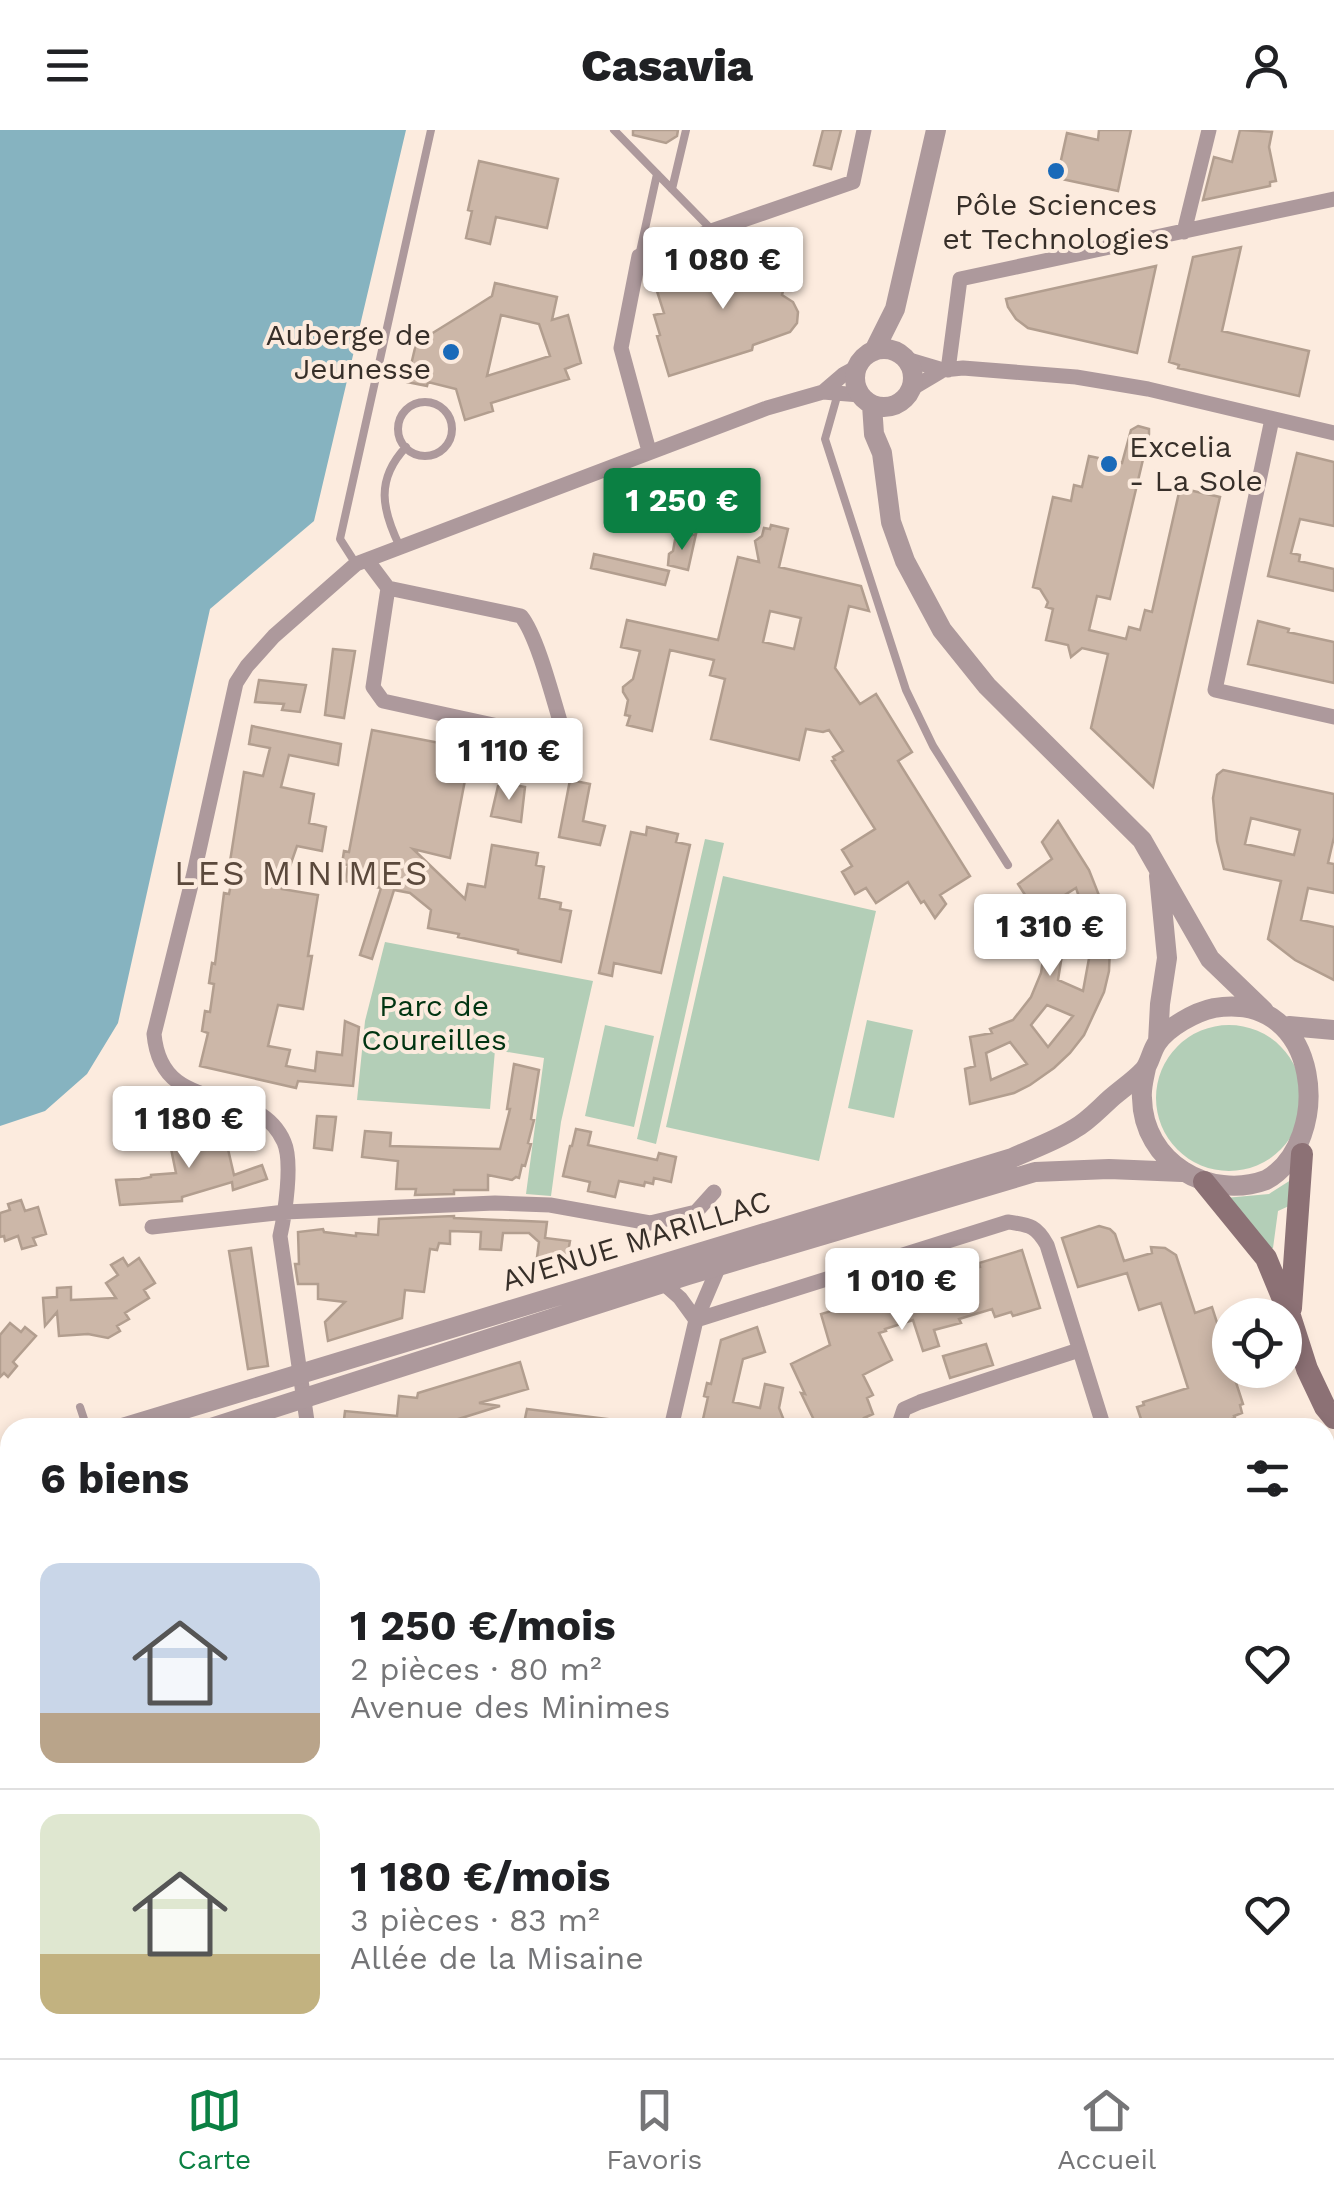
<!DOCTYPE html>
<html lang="fr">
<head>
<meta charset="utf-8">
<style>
  :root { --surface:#fff; --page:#f2f2f2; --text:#202124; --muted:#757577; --line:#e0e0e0; --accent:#0b8043 }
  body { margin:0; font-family:"Work Sans",sans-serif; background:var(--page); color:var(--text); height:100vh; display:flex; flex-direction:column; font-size:38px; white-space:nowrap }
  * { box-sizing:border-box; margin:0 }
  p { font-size:32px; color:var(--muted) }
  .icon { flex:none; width:55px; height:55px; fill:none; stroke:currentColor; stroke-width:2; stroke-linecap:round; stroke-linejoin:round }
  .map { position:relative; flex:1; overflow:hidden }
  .sheet { position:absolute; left:0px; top:1288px; width:1335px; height:642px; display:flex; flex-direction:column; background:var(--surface); border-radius:30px 30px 0 0; box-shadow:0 5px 15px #0003 }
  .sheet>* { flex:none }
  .tools { position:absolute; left:1212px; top:1168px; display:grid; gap:20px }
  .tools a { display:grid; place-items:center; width:90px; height:90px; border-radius:50%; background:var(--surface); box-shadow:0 5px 15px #0003; font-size:50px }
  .price { position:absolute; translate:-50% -85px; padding:0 22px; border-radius:10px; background:#fff; color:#222; font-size:32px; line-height:65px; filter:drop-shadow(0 2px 5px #0008) }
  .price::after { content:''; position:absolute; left:50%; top:60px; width:30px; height:22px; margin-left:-15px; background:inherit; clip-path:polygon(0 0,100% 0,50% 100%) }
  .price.selected { background:var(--accent); color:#fff }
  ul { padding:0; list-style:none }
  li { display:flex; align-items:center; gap:30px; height:250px; padding:0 40px }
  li+li { border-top:2px solid var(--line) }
  li span { display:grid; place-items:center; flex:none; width:280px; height:200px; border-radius:20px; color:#555 }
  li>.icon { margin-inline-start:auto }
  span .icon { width:120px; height:120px; fill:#fffc; stroke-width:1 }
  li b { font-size:42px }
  h2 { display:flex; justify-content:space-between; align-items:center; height:120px; padding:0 40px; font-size:42px }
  header { display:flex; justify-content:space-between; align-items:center; height:130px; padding:0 40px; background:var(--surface); font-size:45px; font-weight:800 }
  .tabs { display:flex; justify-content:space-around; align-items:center; height:140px; border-top:2px solid var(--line); background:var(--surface); font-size:28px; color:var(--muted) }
  .tabs a { display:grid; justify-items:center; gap:5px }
  .tabs .selected { color:var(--accent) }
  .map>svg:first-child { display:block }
  .green { fill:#b3ceb7 }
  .water { fill:#86b3c0 }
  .building { fill:#ccb7a8; stroke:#b29e8f; stroke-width:2.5; fill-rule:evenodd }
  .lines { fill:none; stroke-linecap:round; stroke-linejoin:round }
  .service { stroke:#ad999c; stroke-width:8 }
  .minor { stroke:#ad999c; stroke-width:15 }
  .tertiary { stroke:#ad999c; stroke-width:20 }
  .secondary { stroke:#8c7175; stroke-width:22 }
  .poi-dot { fill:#1a6ab9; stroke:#fcebde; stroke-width:4 }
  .labels { text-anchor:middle; stroke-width:8; stroke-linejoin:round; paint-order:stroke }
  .poi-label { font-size:30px; fill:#372f29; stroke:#fcebde }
  .park-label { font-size:30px; fill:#003411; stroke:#fcebde }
  .street-label { font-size:30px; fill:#372f29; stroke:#fcebde }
  .quarter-label { font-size:35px; letter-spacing:2.5px; fill:#5b493c; stroke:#fcebde }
</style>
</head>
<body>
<header><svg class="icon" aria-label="menu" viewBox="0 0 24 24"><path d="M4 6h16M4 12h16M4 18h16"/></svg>Casavia<svg class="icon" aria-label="person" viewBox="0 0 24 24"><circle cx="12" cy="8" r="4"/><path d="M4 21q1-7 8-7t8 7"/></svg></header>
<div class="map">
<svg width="1334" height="1928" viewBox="0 0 1334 1928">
  <rect width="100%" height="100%" fill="#fcebde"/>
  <path class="green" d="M705 709 724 713 656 1014 637 1009Z
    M723 746 876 781 819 1031 666 997Z
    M385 812 593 851 561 992 551 1066 526 1064 544 928 495 920 490 979 357 970 365 891Z
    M867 890 913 900 894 988 848 978Z
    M1156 968a73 73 0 1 1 146 0a73 73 0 1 1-146 0Z
    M605 895 654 906 634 997 585 986Z
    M1294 1048 1289 1076 1278 1081 1273 1118 1267 1119 1225 1068 1269 1064Z
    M1325 1904 1334 1906V1928H954L982 1920H1325Z
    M319 1920H418L420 1928H319Z"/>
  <path class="water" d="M0 0H406L314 391 210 479 118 893 87 944 45 981 0 996Z"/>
  <path class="building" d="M633 0H678L677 6 666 13 633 5Z
    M823 0H841L831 39 814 35Z
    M1099 0H1131L1118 61 1057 48 1067 3 1098 10Z
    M1240 0 1272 2 1269 17 1276 51 1270 52V56L1203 70 1214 27 1232 32Z
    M479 31 558 49 547 98 496 87 490 114 466 108 472 81 468 80Z
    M753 116 757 127 774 122 770 139 782 142 781 148 786 149 782 165 793 172 798 182 797 193 790 202 753 215 752 220 669 246 657 206 660 205 654 185 664 183 656 158 724 137 720 126Z
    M1241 117 1222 201 1309 221 1299 266 1178 238 1179 235 1169 232 1193 127Z
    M1156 136 1137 223 1028 198 1016 189 1008 177 1006 169Z
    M495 153 557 167 552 190 568 185 581 233 565 239 569 249 491 273 493 281 465 290 456 259 428 252 427 256 407 252 419 201 431 204 473 178 492 166ZM501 185 539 194 550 226 487 246Z
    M1138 296 1149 299V304L1110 469 1097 466 1089 500 1126 509 1129 497 1140 500 1145 480 1152 482 1180 358 1220 367 1153 657 1091 598 1108 524 1082 518 1071 527 1068 515 1046 510 1053 479 1046 477 1048 472 1040 459 1033 457 1053 367 1071 371 1074 355 1082 357 1089 326 1122 333 1131 300Z
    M1297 323 1334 332V396L1300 389 1291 423 1300 425 1299 431 1334 439V461L1268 446Z
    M771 395 788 399 779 437 861 456 869 481 849 476 835 538 860 574 876 564 912 622 898 631 970 746 940 765 946 774 935 788 924 771 921 773 908 752 876 773 866 758 855 764 842 742 852 736 842 720 875 699 832 631 835 630 833 627 843 621 829 600 823 602 806 599 799 630 711 609 725 549 710 545 714 530 670 520 652 601 627 595 630 586 625 585 628 570 623 562V557L633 549 640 521 621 517 627 490 718 510 738 427 759 432 755 411 762 406 764 398 770 399ZM770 481 801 488 794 519 763 512Z
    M696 404 688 440 668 435 669 424 673 421 675 410Z
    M594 424 669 441 665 455 591 438Z
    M1258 491 1289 499 1288 502 1334 512V553L1248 534Z
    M333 519 355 521 344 588 325 585Z
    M259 550 306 555 300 582 282 580 284 574 255 572Z
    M252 596 341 614 338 635 289 625 281 657 314 664 309 693 326 697 322 721 297 716 282 759 318 765 308 826H312L303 879 278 875 268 916 290 920 286 936 315 941 317 922 342 925 345 891 359 897 353 956 298 951 296 958 200 936 208 903 202 901 205 881 210 882 214 854 209 853 212 833 215 834 224 763 229 764 234 739 229 738 244 642 263 646 270 618 249 614Z
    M372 600 471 619 450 728 413 719 465 769 468 754 485 757 492 715 538 723 536 735 544 737 539 768 561 773 560 779 571 781 561 832 518 823V820L458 807 459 804 428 798 431 780 410 763 394 760 372 829 360 825 381 758 345 751 348 735 342 734 344 721 349 722Z
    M1223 640 1334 664V707L1328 733 1334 734V763L1308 758 1301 790 1334 797V850L1295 830 1268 809 1281 751 1224 739 1217 711 1213 668 1217 645ZM1251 688 1300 700 1294 725 1245 714Z
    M570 650 590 654 583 691 605 696 600 715 559 707Z
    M509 654 525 657 521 692 491 686 498 656Z
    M1058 691 1089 740 1104 778 1110 816 1109 841 1104 862 1084 905 1070 923 1054 938 1030 955 1014 963 970 974 965 939 975 936 970 907 992 903 990 899 1013 890 1031 867 1041 843 1045 816 1038 792 1042 791 1018 754 1052 729 1042 712ZM1076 758 1089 796 1061 798 1052 773ZM1090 823 1083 861 1058 850 1062 825ZM1047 875 1073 886 1048 917 1031 895ZM1010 912 1027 934 991 950 986 923Z
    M647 697 678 704 676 712 690 715 661 843 614 833 612 846 599 843 631 702 646 705Z
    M514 934 539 940 531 989 534 990 528 1013 531 1014 525 1036 522 1035 519 1048 516 1047 512 1050 488 1045V1060H454V1064L415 1065 416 1059H396L398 1031 362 1027 365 1001 391 1003 390 1016 500 1019 510 979H507Z
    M317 986 336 987 332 1020 314 1018Z
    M177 991 181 1010 224 1002 234 1045 262 1035 267 1049 233 1060 232 1052 182 1067V1071L120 1075 116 1050 140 1049 151 1047V1045L176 1043 170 1014 166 1015 162 993Z
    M576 999 591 1002 588 1015 657 1030 659 1023 676 1027 671 1052 654 1048 653 1054 645 1052 644 1056 619 1051 615 1067 588 1061 590 1052 563 1046 570 1016H572Z
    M21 1070 25 1081 38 1077 46 1104 33 1108 36 1115 22 1119 18 1106 5 1111 4 1106 0 1107V1083L10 1080 8 1074Z
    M454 1086V1088L547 1092 545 1108 570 1111 567 1128 554 1126 552 1137 536 1135 539 1112 529 1103H503L501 1120 480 1119 481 1102 450 1101V1114L439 1113 437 1120 430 1119 424 1162 405 1160 402 1188 328 1211 325 1192 345 1172 318 1169V1154H298L295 1134H299L298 1102 323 1099 324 1102 356 1106V1103L378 1105 379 1089Z
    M1099 1096 1110 1099 1115 1104 1124 1131 1152 1123 1151 1117 1165 1118 1176 1125 1195 1183 1212 1177 1230 1233V1240H1232L1243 1274 1240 1275 1242 1283 1234 1286 1235 1288 1205 1298H1144L1137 1277 1144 1275 1143 1272 1188 1258 1161 1173 1139 1180 1127 1143 1078 1157 1062 1108Z
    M251 1118 268 1236 248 1239 229 1121Z
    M1022 1120 1040 1178 1013 1186 1011 1182 995 1187 992 1179 959 1189 961 1193 934 1200 939 1216 923 1221 913 1190 885 1199 886 1201 879 1203 892 1230 863 1245 873 1265 867 1268 873 1284 864 1288 868 1298H834L814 1290 801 1263 805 1264 791 1234 830 1215 821 1184 980 1137 979 1133Z
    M123 1128 128 1136 139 1128 155 1153 144 1160 149 1168 125 1183 129 1189 117 1196 120 1201 108 1208 88 1204 59 1206 57 1182 45 1196 43 1168 57 1167V1158L71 1157V1170L116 1168 106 1153 118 1145 111 1135Z
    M10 1193 21 1202 25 1197 36 1206 13 1232 17 1236 8 1247 4 1243 0 1247V1205Z
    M757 1197 765 1222 743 1229 733 1272 760 1278 765 1254 783 1258 779 1278 787 1298H701L708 1267 704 1266 707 1253 711 1254 721 1210Z
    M986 1214 993 1235 950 1248 943 1226Z
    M520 1232 528 1259 479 1273 500 1276 452 1291 451 1298H343L345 1281 397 1286 399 1266 417 1268 418 1263Z
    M527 1279 608 1289V1298H523Z"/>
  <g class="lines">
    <path class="service" d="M614 0 713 101
      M672 59 686 0
      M639 126 657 44
      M838 263 825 309 906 560 933 616 1008 735
      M398 299a27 27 0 1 1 54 0a27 27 0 1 1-54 0Z
      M400 417C382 380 375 350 406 317
      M356 434 340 409 431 0
      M80 1277 87 1298"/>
    <path class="minor" d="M1184 102 1209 0
      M906 229 943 240 963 238 1076 247 1148 259 1334 303
      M948 240 960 149 1334 69
      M911 259 943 240
      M823 262 844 244 857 237
      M1272 289 1215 560 1334 587
      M649 321 621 218 639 126 853 52 864 0
      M367 430 388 458 373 557 383 571 566 611C556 581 539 508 521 486L388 458
      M152 1097 285 1082 495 1073 550 1075 650 1093 696 1082 714 1062
      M663 1153 680 1168 696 1190
      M696 1190 1008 1092C1029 1095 1036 1095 1047 1115L1104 1298
      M308 1298 280 1106C285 1084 293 1032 284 1012 256 948 162 991 154 904L194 743 236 553 247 536 274 506 356 434 767 278 823 262 860 265
      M671 1298 696 1190 719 1136
      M900 1298V1291L904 1279 920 1272 1079 1220
      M1325 1350 1334 1354
      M1325 1596 1334 1593
      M0 1612 10 1609
      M0 1776 10 1786
      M449 1920 452 1928"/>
    <path class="tertiary" d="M855 248a29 29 0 1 1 58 0a29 29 0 1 1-58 0Z
      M874 221 895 179 936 0
      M872 275 874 304 882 323 891 392 905 431 942 500 987 556 1142 710 1210 829 1264 881
      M1289 896 1334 900
      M1158 912 1160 874 1167 828 1159 746
      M122 1298 1012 1028C1032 1019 1055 1011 1074 999 1087 992 1098 980 1109 970 1120 960 1134 951 1144 940 1150 933 1151 922 1157 913 1168 897 1195 882 1214 878 1323 860 1334 1012 1266 1050 1209 1071 1143 1032 1142 968 1141 959 1144 948 1146 938
      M211 1298 688 1145 1035 1042 1109 1039 1182 1042
      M0 1334 10 1331
      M0 1365 10 1362"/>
    <path class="secondary" d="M1204 1052 1266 1128 1290 1186 1307 1239 1325 1277 1334 1288
      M1291 1178 1302 1024"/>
  </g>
  <g class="poi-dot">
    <circle cx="1056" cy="41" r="10"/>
    <circle cx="451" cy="222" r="10"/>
    <circle cx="1109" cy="334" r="10"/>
  </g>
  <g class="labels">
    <g class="poi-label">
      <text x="1056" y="85">Pôle Sciences<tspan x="1056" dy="34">et Technologies</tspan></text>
      <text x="431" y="215" text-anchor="end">Auberge de<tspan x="431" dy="34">Jeunesse</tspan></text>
      <text x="1129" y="327" text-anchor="start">Excelia<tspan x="1129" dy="34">- La Sole</tspan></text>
    </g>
    <g class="park-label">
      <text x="434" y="886">Parc de<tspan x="434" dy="34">Coureilles</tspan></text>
    </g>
    <g class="street-label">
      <text transform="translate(636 1111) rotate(-17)" y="10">AVENUE MARILLAC</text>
    </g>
    <g class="quarter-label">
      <text x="302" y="755">LES MINIMES</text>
    </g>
  </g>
</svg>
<div class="tools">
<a><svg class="icon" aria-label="locate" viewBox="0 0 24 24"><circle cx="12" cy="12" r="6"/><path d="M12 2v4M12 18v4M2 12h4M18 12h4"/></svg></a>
</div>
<b class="price" style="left:723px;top:182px">1 080 €</b>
<b class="price selected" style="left:682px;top:423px">1 250 €</b>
<b class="price" style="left:509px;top:673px">1 110 €</b>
<b class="price" style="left:1050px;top:849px">1 310 €</b>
<b class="price" style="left:189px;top:1041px">1 180 €</b>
<b class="price" style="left:902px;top:1203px">1 010 €</b>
<section class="sheet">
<h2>6 biens<svg class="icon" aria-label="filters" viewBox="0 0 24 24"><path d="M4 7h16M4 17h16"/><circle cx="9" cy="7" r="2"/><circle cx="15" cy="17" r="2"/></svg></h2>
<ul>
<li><span style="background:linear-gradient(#c9d6e8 75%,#b9a48a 0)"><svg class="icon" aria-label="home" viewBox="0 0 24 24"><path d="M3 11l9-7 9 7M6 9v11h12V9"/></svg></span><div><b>1 250 €/mois</b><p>2 pièces · 80 m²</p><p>Avenue des Minimes</p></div><svg class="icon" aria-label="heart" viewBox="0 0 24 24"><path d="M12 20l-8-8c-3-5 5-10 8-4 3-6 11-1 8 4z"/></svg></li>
<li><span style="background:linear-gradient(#dfe7d0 70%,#c2b280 0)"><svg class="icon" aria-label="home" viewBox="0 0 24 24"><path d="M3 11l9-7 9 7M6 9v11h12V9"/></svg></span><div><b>1 180 €/mois</b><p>3 pièces · 83 m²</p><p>Allée de la Misaine</p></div><svg class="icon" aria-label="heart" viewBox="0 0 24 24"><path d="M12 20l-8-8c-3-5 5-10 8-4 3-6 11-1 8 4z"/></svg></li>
</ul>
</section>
</div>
<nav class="tabs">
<a class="selected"><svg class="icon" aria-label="map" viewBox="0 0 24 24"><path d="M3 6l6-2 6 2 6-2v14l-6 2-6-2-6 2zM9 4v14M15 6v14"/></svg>Carte</a>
<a><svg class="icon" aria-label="saved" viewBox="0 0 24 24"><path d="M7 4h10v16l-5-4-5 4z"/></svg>Favoris</a>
<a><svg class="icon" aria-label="home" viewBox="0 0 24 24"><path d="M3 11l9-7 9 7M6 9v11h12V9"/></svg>Accueil</a>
</nav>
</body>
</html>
